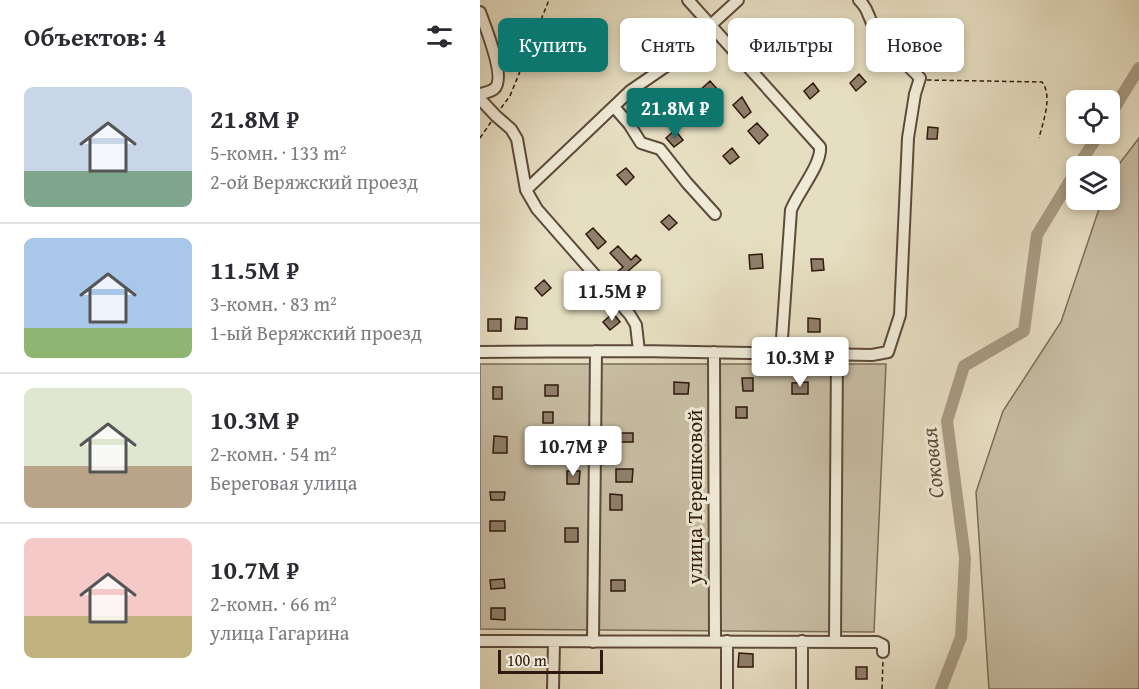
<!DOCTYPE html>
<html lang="ru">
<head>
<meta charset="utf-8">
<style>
  :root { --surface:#fff; --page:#f2f2f3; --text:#2b2b33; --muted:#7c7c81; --line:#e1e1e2; --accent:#0f766e }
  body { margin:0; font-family:"Gentium Book Plus",serif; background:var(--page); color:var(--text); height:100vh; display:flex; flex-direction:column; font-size:22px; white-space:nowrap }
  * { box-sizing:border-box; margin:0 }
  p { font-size:20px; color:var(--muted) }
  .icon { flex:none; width:33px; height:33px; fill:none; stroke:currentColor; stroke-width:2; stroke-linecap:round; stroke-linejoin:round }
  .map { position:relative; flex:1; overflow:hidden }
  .side { display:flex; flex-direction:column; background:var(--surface); width:480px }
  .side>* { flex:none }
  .banner { position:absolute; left:18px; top:18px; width:550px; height:54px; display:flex; gap:12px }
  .buttons { position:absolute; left:586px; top:90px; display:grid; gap:12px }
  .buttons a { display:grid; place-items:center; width:54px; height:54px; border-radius:9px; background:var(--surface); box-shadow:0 3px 9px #0003; font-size:30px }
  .scale { position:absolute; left:18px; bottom:15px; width:105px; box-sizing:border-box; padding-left:6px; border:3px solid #30190e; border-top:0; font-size:16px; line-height:21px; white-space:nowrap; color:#30190e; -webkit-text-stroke:4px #efead7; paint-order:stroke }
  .price { position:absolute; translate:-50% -51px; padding:0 14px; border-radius:6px; background:#fff; color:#222; font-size:20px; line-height:39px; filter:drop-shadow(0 2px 3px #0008) }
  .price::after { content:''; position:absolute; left:50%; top:36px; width:18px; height:14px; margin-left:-9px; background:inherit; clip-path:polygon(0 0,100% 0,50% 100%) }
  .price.selected { background:var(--accent); color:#fff }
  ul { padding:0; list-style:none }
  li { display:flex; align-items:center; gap:18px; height:150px; padding:0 24px }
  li+li { border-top:2px solid var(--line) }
  li span { display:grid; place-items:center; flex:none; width:168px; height:120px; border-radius:9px; color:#555 }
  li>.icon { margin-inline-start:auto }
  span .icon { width:72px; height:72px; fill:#fffc; stroke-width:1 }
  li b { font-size:26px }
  h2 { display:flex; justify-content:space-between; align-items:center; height:72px; padding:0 24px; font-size:26px }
  .pill { padding:0 21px; border-radius:9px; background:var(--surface); box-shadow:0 3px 9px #0003; font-size:21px; line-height:54px }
  .pill.selected { background:var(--accent); color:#fff }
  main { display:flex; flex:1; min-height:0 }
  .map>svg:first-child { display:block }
  .green { fill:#c7bda3; stroke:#7c6b58; stroke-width:1.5 }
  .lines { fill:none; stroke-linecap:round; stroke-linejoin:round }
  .river { stroke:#a89b84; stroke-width:12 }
  .building { fill:#8f7f6b; stroke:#30190e; stroke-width:1.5 }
  .minor-casing { stroke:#5e4a3b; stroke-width:14 }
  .path { stroke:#30190e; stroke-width:1.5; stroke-dasharray:4.5 3; stroke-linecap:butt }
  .minor { stroke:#efead7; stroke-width:10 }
  .labels { text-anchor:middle; stroke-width:6; stroke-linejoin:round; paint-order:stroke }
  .street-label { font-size:21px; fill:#30190e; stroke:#efead7 }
  .water-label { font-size:22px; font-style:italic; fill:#604d3d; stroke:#efead7 }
</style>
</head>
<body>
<main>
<section class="side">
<h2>Объектов: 4<svg class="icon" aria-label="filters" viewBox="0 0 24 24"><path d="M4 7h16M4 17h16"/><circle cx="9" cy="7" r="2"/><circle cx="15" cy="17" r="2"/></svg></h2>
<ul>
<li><span style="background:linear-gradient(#c9d6e8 70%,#7fa58c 0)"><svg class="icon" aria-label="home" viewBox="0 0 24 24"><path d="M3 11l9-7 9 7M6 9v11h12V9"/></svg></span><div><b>21.8M ₽</b><p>5-комн. · 133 m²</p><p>2-ой Веряжский проезд</p></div></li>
<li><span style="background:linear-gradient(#a9c7e8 75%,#8fb573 0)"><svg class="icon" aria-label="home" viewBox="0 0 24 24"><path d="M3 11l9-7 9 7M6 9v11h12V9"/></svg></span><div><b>11.5M ₽</b><p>3-комн. · 83 m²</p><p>1-ый Веряжский проезд</p></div></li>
<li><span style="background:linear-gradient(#dfe7d0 65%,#b9a48a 0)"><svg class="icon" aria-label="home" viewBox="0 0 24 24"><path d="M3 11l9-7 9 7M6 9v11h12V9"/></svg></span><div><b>10.3M ₽</b><p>2-комн. · 54 m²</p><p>Береговая улица</p></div></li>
<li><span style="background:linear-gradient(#f6c9c9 65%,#c2b280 0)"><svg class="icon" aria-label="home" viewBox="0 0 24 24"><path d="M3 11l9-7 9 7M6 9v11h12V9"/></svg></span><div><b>10.7M ₽</b><p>2-комн. · 66 m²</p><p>улица Гагарина</p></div></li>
</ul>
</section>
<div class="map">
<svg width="659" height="689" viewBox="0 0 659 689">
  <rect width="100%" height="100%" fill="#e6dec1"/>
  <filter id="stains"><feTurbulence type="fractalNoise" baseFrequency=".00333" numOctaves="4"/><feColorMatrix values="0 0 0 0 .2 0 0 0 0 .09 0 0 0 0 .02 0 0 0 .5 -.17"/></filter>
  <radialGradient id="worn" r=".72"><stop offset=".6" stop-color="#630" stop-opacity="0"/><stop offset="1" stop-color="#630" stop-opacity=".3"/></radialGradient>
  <path class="green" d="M659 138V689H509L496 492 523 411 581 322 622 200H630V176Z
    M0 364H406L394 632 0 629Z"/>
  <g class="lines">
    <path class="river" d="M630 115 659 68
      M598 166 619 134
      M461 689 481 637 485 558 467 421 484 366 544 331 557 235 597 169"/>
  </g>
  <path class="building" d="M32 38 36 50 25 54 21 42Z
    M344 39 353 48 345 56 336 46Z
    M379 74 386 82 376 91 370 83Z
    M230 81 238 90 226 100 219 91Z
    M333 83 339 91 330 99 324 91Z
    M262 97 271 112 264 118 253 105Z
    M277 123 288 135 279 144 268 131Z
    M448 127 458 128 457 139H447Z
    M195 130 203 140 194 147 186 138Z
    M252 148 259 157 250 164 243 156Z
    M146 168 154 177 146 185 137 175Z
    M189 215 197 223 189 230 181 222Z
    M113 228 126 242 118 249 106 234Z
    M138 246 151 260 156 255 161 260 140 278 136 273 143 267 130 253Z
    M282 254 283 268 270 269 269 255Z
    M331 259H343L344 270 332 271Z
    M160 276 168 285 159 293 151 285Z
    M64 280 71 288 62 296 55 288Z
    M109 288 117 298 108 306 100 296Z
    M133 313 140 322 130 330 123 322Z
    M36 317 47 318V329H35Z
    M328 318 340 319V332H328Z
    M8 319H21V331H8Z
    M262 378H273V391H263Z
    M194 382 209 383 208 394H194Z
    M328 382V394H312V383Z
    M65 385H78V396H65Z
    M13 387H22V399H13Z
    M256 407H267V418H256Z
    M63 412H73V423H63Z
    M140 433H153V442H140Z
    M14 436 27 437V453H13Z
    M84 445H98V456H84Z
    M136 469H153L152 482H136Z
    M87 471H100L99 484H87Z
    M10 492H25L24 500H11Z
    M130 494 142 495V510H130Z
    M10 521H25V531H10Z
    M85 528H98V542H85Z
    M24 579 25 588 11 589 10 580Z
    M131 580H145V591H131Z
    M11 608H25V620L11 619Z
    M259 653 273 654V667H258Z
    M376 667H387V679H376Z"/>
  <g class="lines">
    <defs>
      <path id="minor" d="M208 0 340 147C342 164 318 192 311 210L301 353
        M0 12C5 26 27 79 14 89 10 92 4 93 0 94
        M0 99 16 116 31 129 37 139 46 190 57 209 150 315 156 325 159 351
        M134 107 149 124 161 143 180 149 207 183 235 214
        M46 190 150 91 185 67 258 0
        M0 352 159 351 392 355 408 352 420 315 428 138 435 94 440 78C425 62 406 47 395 28 387 17 390 10 379 0
        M234 352 235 641
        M0 641 386 642H397L403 645V652
        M355 641 357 353
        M113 642 116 351
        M73 689 74 642
        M247 689V641
        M322 689V641"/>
    </defs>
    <use href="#minor" class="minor-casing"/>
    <path class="path" d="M447 80 562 82C573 96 563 122 559 138
      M21 108 30 96 69 0
      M0 138 11 122
      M402 689 403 660"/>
    <use href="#minor" class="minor"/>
  </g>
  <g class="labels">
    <g class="street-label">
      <text transform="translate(215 497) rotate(-90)" y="7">улица Терешковой</text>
    </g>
    <g class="water-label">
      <text transform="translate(452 463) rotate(-96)" y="8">Соковая</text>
    </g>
  </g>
  <rect width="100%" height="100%" filter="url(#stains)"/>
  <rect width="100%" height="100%" fill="url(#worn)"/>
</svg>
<div class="buttons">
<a><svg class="icon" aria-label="locate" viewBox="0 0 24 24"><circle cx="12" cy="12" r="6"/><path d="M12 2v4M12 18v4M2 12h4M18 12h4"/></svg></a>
<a><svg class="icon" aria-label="layers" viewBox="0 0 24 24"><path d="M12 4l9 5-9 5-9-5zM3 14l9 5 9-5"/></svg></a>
</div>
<div class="scale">100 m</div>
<b class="price selected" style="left:195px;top:139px">21.8M ₽</b>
<b class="price" style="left:132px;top:322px">11.5M ₽</b>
<b class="price" style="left:320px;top:388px">10.3M ₽</b>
<b class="price" style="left:93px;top:477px">10.7M ₽</b>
<div class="banner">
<a class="pill selected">Купить</a>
<a class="pill">Снять</a>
<a class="pill">Фильтры</a>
<a class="pill">Новое</a>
</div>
</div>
</main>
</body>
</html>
